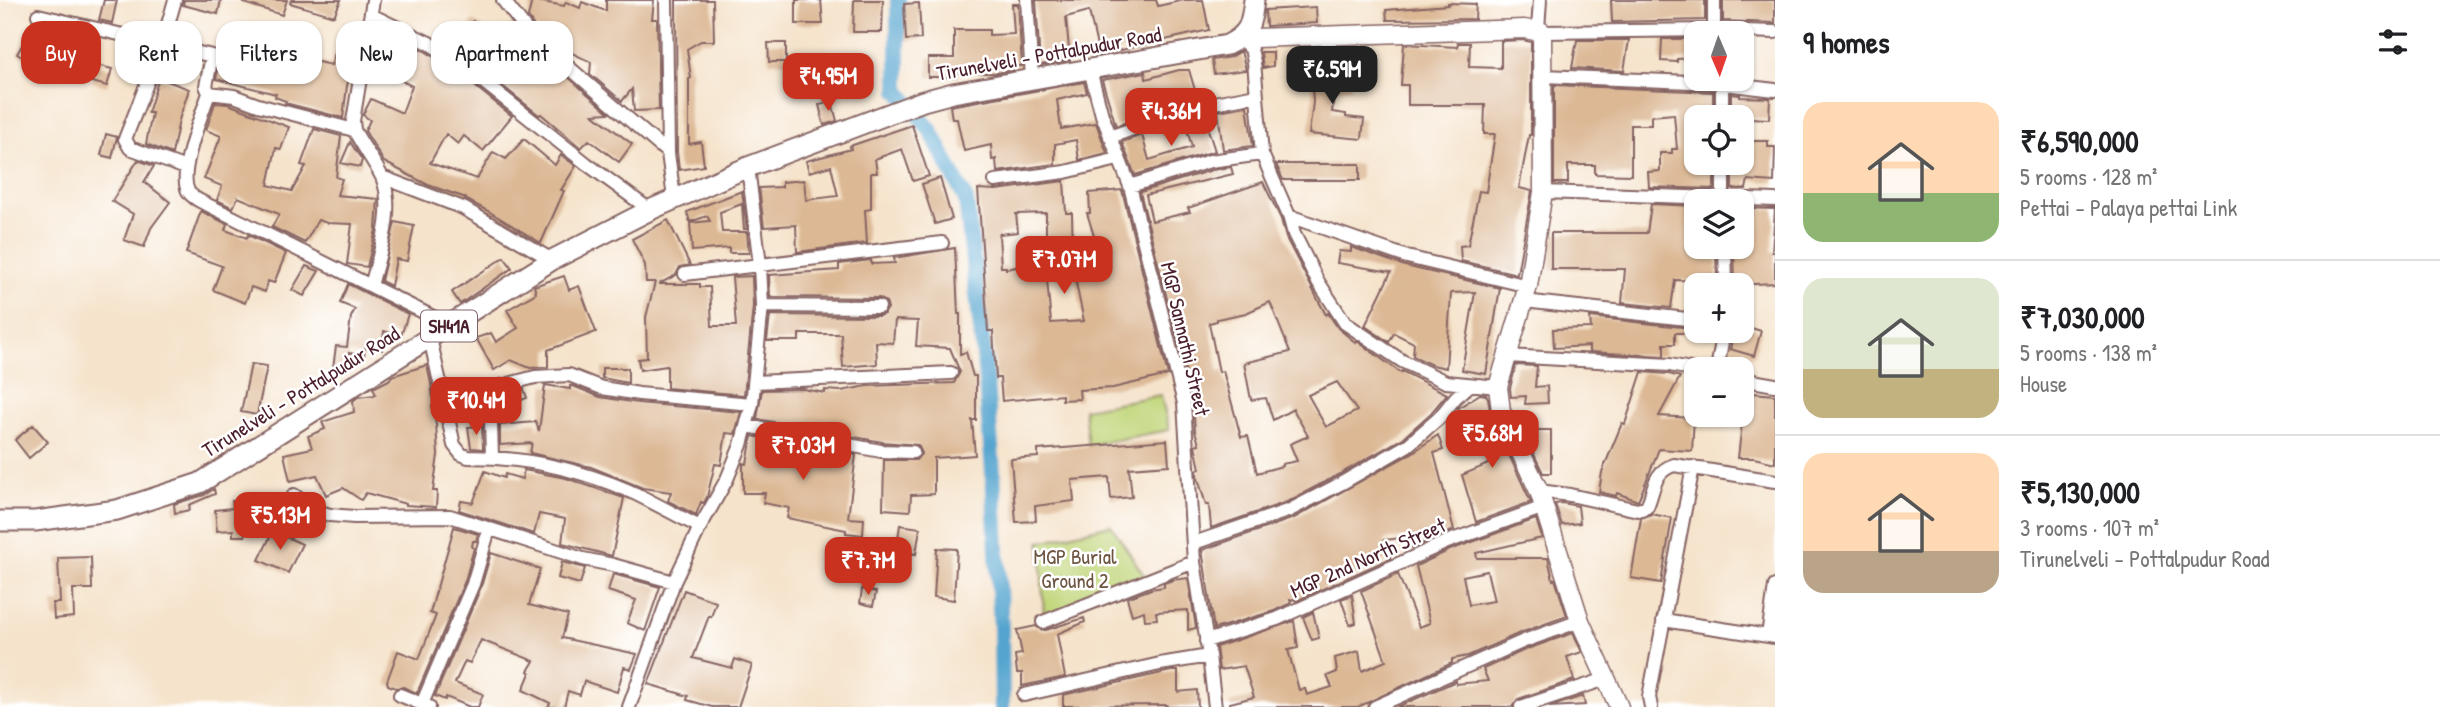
<!DOCTYPE html>
<html lang="en">
<head>
<meta charset="utf-8">
<style>
  :root { --surface:#fff; --page:#f2f2f2; --text:#202124; --muted:#757577; --line:#e0e0e0; --accent:#c8321e }
  body { margin:0; font-family:"Patrick Hand",sans-serif; background:var(--page); color:var(--text); height:100vh; display:flex; flex-direction:column; font-size:26px; white-space:nowrap }
  * { box-sizing:border-box; margin:0 }
  p { font-size:23px; color:var(--muted) }
  .icon { flex:none; width:38px; height:38px; fill:none; stroke:currentColor; stroke-width:2; stroke-linecap:round; stroke-linejoin:round }
  .map { position:relative; flex:1; overflow:hidden }
  .panel { display:flex; flex-direction:column; background:var(--surface); width:665px }
  .panel>* { flex:none }
  .hud { position:absolute; left:21px; top:21px; width:665px; height:63px; display:flex; gap:14px }
  .needle { width:46px; rotate:178deg }
  .buttons { position:absolute; left:1684px; top:21px; display:grid; gap:14px }
  .buttons a { display:grid; place-items:center; width:70px; height:70px; border-radius:14px; background:var(--surface); box-shadow:0 2px 5px #0004; font-size:35px }
  .price { position:absolute; translate:-50% -60px; padding:0 16px; border-radius:14px; background:var(--accent); color:#fff; font-size:23px; line-height:46px; filter:drop-shadow(0 2px 4px #0008) }
  .price::after { content:''; position:absolute; left:50%; top:42px; width:21px; height:16px; margin-left:-10px; background:inherit; clip-path:polygon(0 0,100% 0,50% 100%) }
  .price.selected { background:#222; color:#fff }
  ul { padding:0; list-style:none }
  li { display:flex; align-items:center; gap:21px; height:175px; padding:0 28px }
  li+li { border-top:2px solid var(--line) }
  li span { display:grid; place-items:center; flex:none; width:196px; height:140px; border-radius:21px; color:#555 }
  li>.icon { margin-inline-start:auto }
  span .icon { width:84px; height:84px; fill:#fffc; stroke-width:1 }
  li b { font-size:30px }
  h2 { display:flex; justify-content:space-between; align-items:center; height:84px; padding:0 28px; font-size:30px }
  .chip { padding:0 24px; border-radius:21px; background:var(--surface); box-shadow:0 2px 5px #0004; font-size:24px; line-height:63px }
  .chip.selected { background:var(--accent); color:#fff }
  main { display:flex; flex:1; min-height:0 }
  .map>svg:first-child { display:block }
  .green { fill:#c1d67a; stroke:#867a52; stroke-width:2 }
  .lines { fill:none; stroke-linecap:round; stroke-linejoin:round }
  .canal { stroke:#55a4cf; stroke-width:16 }
  .building { fill:#dcb894; fill-rule:evenodd }
  .street-casing { stroke:#866463; stroke-width:16 }
  .secondary-casing { stroke:#866463; stroke-width:21 }
  .primary-casing { stroke:#866463; stroke-width:23 }
  .street { stroke:#fff; stroke-width:12 }
  .secondary { stroke:#fff; stroke-width:18 }
  .primary { stroke:#fff; stroke-width:19 }
  .labels { text-anchor:middle; stroke-width:5; stroke-linejoin:round; paint-order:stroke }
  .shield { fill:#fff; stroke:#80626b; stroke-width:2 }
  .shield-label { font-size:19px; font-weight:bold; fill:#4a1f2b }
  .street-label { font-size:21px; fill:#4a1f2b; stroke:#fff }
  .park-label { font-size:21px; fill:#6e5643; stroke:#fff }
</style>
</head>
<body>
<main>
<div class="map">
<svg width="1775" height="707" viewBox="0 0 1775 707">
  <rect width="100%" height="100%" fill="#fff"/>
  <filter id="ink" filterUnits="userSpaceOnUse"><feTurbulence type="fractalNoise" baseFrequency=".0143" numOctaves="2"/><feDisplacementMap in="SourceGraphic" scale="14" xChannelSelector="R" yChannelSelector="G"/><feConvolveMatrix kernelMatrix="1 2 1 2 8 2 1 2 1" color-interpolation-filters="sRGB"/></filter>
  <filter id="wash" filterUnits="userSpaceOnUse"><feTurbulence type="fractalNoise" baseFrequency=".00686" numOctaves="4" result="noise"/><feDisplacementMap in="SourceGraphic" scale="28" xChannelSelector="R" yChannelSelector="G"/><feGaussianBlur stdDeviation="1.57" result="paint"/><feColorMatrix in="noise" values="0 0 0 0 0 0 0 0 0 0 0 0 0 0 0 0 0 1.4 0 .05"/><feComposite in="paint" operator="in"/></filter>
  <g filter="url(#wash)">
    <rect width="100%" height="100%" fill="#f5e3cb"/>
    <path class="green" d="M1161 395 1169 430 1088 445 1084 409Z
      M1111 525 1145 577 1044 618 1040 542Z"/>
    <g class="lines">
      <path class="canal" d="M898 0V90L931 131 966 200 984 356 993 472 1001 629 1002 707"/>
    </g>
    <g id="blocks">
      <path class="building" d="M104 0H117L112 23 99 20Z
        M184 0H221L218 14 183 5Z
        M245 0H287L282 15 244 3Z
        M291 0H341L334 16 290 3Z
        M532 0 564 6 566 2 580 8 582 2 606 11V0H654L652 19H657L659 110 634 111 632 89 622 101 590 74 591 62 559 47 534 26 528 17Z
        M676 0H713L714 41H701L687 49 691 78 689 79V144L701 142 704 166 679 170 677 152Z
        M796 0H821L823 24H796Z
        M854 0H883L882 32H853Z
        M1036 0H1156L1158 6 1184 0H1203L1209 30 1099 55 1089 11 1066 17 1070 60 1040 65Z
        M1611 0H1705V20L1612 22Z
        M1723 0H1775V23L1723 21Z
        M919 3 921 39 906 40 904 4Z
        M1448 3 1476 4 1475 19 1387 20 1386 10 1448 5Z
        M1012 4H1018L1022 66H1013V70L997 73H956V77H928V58H954V30H989V35L1014 34Z
        M1316 7 1317 23 1266 26 1265 10Z
        M473 21 498 37 509 25 609 113 593 114 632 144 619 162 589 140 581 148 541 114 539 115 471 61 441 41 451 26 464 35Z
        M51 27 89 36 83 57 70 53 64 72 32 63 17 54 26 38 44 48Z
        M377 28 425 51 461 75 512 116 483 151 464 136 458 144 446 134 430 163 477 179 493 152 506 159 524 139 555 165 561 155 576 166 561 190 564 191 541 243 488 211 465 199 466 198 428 185 384 162 365 131 370 120 363 115 371 99 402 113 412 86 383 71 380 77 370 72 372 60 379 43 375 41Z
        M1662 39H1696V58L1677 59V62L1661 61Z
        M1523 40 1531 42V135H1529L1519 188 1532 191 1517 274 1461 261 1460 246 1468 245 1479 191 1486 192 1495 134H1484L1485 105H1408V85H1401L1404 44 1457 47 1458 43H1470L1469 67 1501 68V41Z
        M1577 40H1629L1624 71 1572 68Z
        M251 41 267 45 264 56 302 69 305 59 331 65 336 51 355 57 347 86 343 118 285 103 286 101 275 97 276 94 216 79 222 52 247 55Z
        M768 43H786V62H769Z
        M1241 51 1246 70 1214 74 1212 60 1230 57Z
        M1261 52H1273V66L1263 68Z
        M97 65 112 69 107 86 92 82Z
        M1350 69 1351 88 1335 89 1332 112 1346 114V117L1364 119 1362 139 1309 134 1313 102 1311 71Z
        M1179 70H1189L1197 97 1116 126 1102 80 1145 72 1146 79Z
        M159 78 189 89 179 120 172 154 146 144 152 113H148Z
        M1084 82 1087 93 1057 100 1061 129 1096 123 1107 153 1079 160 1076 140 1055 144V164L997 172 996 159 992 160 991 145 964 151 957 119H952L950 106Z
        M1554 85 1713 92V117H1696V164H1714V189L1649 187 1648 172 1660 171V153H1672V149H1677L1674 114 1651 116V125H1631V175L1595 174V165H1568V183H1554Z
        M1731 94 1740 95V97L1770 98 1769 119 1731 117Z
        M832 102 837 121 824 125 819 105Z
        M215 103 228 104 289 127 281 149 276 148 268 185 292 191 306 166 301 165 314 129 341 136 336 177 342 179 337 195 378 199 376 230 367 267 347 264 352 224 327 223 318 220 305 243 272 227 279 214 238 197 233 208 217 200 222 186 204 179 221 136 206 130Z
        M1247 106 1253 146 1223 150 1218 111Z
        M1203 114 1215 151 1135 175 1122 142 1142 135 1149 160 1192 147 1184 119Z
        M912 125 929 176 913 181 902 149 875 159 877 173H871V209L865 210 867 243 797 252 796 225 764 227 759 188 782 187V182L804 180 806 200 838 196 831 166 809 172 806 161 851 149 850 146Z
        M106 134 117 137 112 158 101 155Z
        M1741 141H1768V147H1775L1774 182 1748 180 1746 189H1732V164L1741 163Z
        M350 142 362 160 360 167 341 163Z
        M138 160 154 166 144 182 170 202 151 228 144 247 124 240 133 214 112 201Z
        M1276 164H1360V180H1283Z
        M1231 167 1233 174 1146 195 1152 221 1190 212 1188 208 1263 182 1281 219 1286 238 1326 315 1328 313 1338 328 1356 343 1357 341 1401 373 1402 371 1447 394 1431 413 1403 438 1338 475 1287 502 1211 528 1209 505H1206L1197 475V470L1200 469 1195 445 1199 444 1195 431 1193 401 1140 192 1212 170ZM1270 302 1290 352 1244 363 1251 400 1266 398 1273 420 1293 409 1308 436 1290 444 1297 461 1282 464V466L1257 473 1248 436 1241 437 1223 371 1219 372 1209 323 1217 321V319L1246 313ZM1337 382 1357 411 1326 427 1308 395Z
        M940 178 952 219 935 224 922 184Z
        M1064 181 1066 213H1072L1073 259 1099 252 1087 213H1090L1089 193 1122 190 1168 375 1113 388 1079 390 1080 399 1062 400V395L1002 401 1000 378H996L993 331H988L978 189 996 190ZM1046 213V266V261L1006 269V267H1001L999 234 1018 232 1016 214ZM1046 269H1073L1084 321 1051 323Z
        M742 191 747 229H744L742 204 720 212 722 232H747L749 253H729V248L692 251 690 223 710 221 707 216 690 222 687 212Z
        M1651 204 1696 206V247H1716L1717 281 1675 280 1671 308 1622 303 1625 269H1551V233H1647Z
        M1741 208 1775 209 1772 252H1775V283L1735 285 1734 247H1741Z
        M201 211 227 224 225 230 247 238 248 235 286 253 274 283 268 281 265 292 251 287 245 303 213 290 222 266 186 253Z
        M668 220 690 265 680 267 676 275 659 284H700V287H710L712 326H736L732 277 752 276 753 306 744 395 667 388V366L640 370 638 359 647 358 646 317 655 282H646L645 265 632 239Z
        M395 222 414 226 407 261 396 259 391 286 381 281Z
        M1351 247 1405 266 1500 288 1486 374 1462 370 1475 292 1451 293 1446 368 1432 365 1413 356 1414 343 1394 333 1389 342 1365 326 1391 272 1337 263 1339 251 1351 252Z
        M955 248 958 314H960V354L966 352 973 376H976V420H972L975 455 934 458V494L911 495 910 511 883 509 884 460H916L922 453 918 445 882 442 757 419 762 390 803 389 825 393V390L841 391 867 386 954 383 960 372 950 348 916 346 918 321 895 320 893 343 876 342 877 364 843 367 841 334H799V341H767L770 315 879 316 884 314 888 308 886 302 879 298 770 297 769 275 839 270V264L871 260V264L895 263 894 258Z
        M504 257 512 268 460 304 452 292Z
        M306 266 319 271 304 296 292 290Z
        M564 276 569 290 579 286 596 332 548 350V367L530 368 511 360 494 370 476 338 491 333 496 342 518 328 507 310 536 293 534 286Z
        M348 284 408 314 401 336 384 331 382 350 365 348 364 356 349 353 346 370 333 368 336 346 347 347 351 317 355 309 340 303Z
        M1590 317 1690 328V333H1675V344H1664V356L1589 352V346L1554 348 1553 329 1591 328Z
        M1741 325 1761 331 1754 356 1730 349 1734 331H1741Z
        M251 364 267 366 257 415 241 412Z
        M427 365 431 384 434 405 432 406 436 425 438 455 433 491H437L436 507 406 505V504L366 493 361 500 343 488 326 495 317 475 290 481 284 454 312 448 308 436 325 429 322 422 354 412 353 401 358 397 376 395 373 388 389 380 392 376Z
        M1516 365 1537 366 1535 387 1547 386 1548 403 1525 404 1526 396 1511 397 1510 388Z
        M602 368H628V383L602 378Z
        M1642 372 1669 374 1680 377 1659 416 1694 418 1692 451 1659 449 1638 501 1617 493 1616 496 1599 492 1602 472 1622 423 1625 424Z
        M545 385 570 389V386H573L600 397 638 403 741 412 735 434 726 433 721 465 715 464 707 497 704 503 701 502 696 515 668 501 671 492 643 488 591 467 530 453 532 443 500 445V425L535 422V420L539 431Z
        M524 389 527 398 500 408 499 396Z
        M1741 392 1775 395V463L1754 458H1738L1742 423Z
        M1480 394 1486 395 1488 398 1491 416 1531 502 1476 522 1462 475 1498 460 1482 420 1470 427 1458 408Z
        M33 425 48 442 29 458 15 440Z
        M482 426 483 449 471 448 468 427Z
        M1531 430H1551V473H1543L1530 446Z
        M1438 435 1443 450 1434 453 1454 530 1412 548 1409 537 1384 540 1391 558 1296 601 1295 599 1290 600 1291 603 1274 611 1214 629 1202 550 1294 518 1412 453Z
        M752 436 856 455 848 518 864 519 863 535 846 533V530L787 518 789 508 763 503 765 493H743V463L747 464Z
        M1167 440 1169 465 1129 468 1132 497 1111 499 1109 477 1072 480 1074 501 1035 506 1036 521 1016 522 1011 459 1038 457V450Z
        M524 470 566 478 624 498 612 556 562 543 565 519 539 514 534 534 459 510 461 501 473 503 485 471 504 478 505 474 522 479Z
        M214 489 215 494 189 505 190 510 175 513 174 504 204 495Z
        M232 501H244L245 536H233V530L217 531 215 510 233 508Z
        M1562 503 1578 506 1580 523 1562 525 1555 504Z
        M1651 514 1672 518 1661 583 1631 578 1641 518Z
        M1536 519 1542 538 1476 553 1477 558H1548L1553 580 1555 579 1567 616 1520 633 1468 656 1452 659V663L1358 707H1230V703L1254 697 1244 666 1219 670 1216 647 1294 621 1298 648 1288 650 1299 690 1305 689 1307 695 1332 687 1327 676 1337 672 1335 658 1359 651 1362 671 1386 661 1361 591 1398 574 1419 627 1430 623 1416 566 1450 550ZM1487 571 1494 601 1469 605 1463 576Z
        M900 525 920 528 916 554 896 551Z
        M454 527 478 534 476 541H473L472 547 474 548 465 581 417 693 403 687 396 688 388 685 387 681 398 651 419 659 436 615 430 613Z
        M273 531 302 544 288 573 259 560Z
        M937 548 957 549 954 600 934 597Z
        M491 553 540 569 529 605 568 615 562 638 637 654 631 669 624 667 617 692 584 681 580 695 568 691 564 707H548L550 703 523 690 530 673 528 671 534 661 481 640 470 663 465 661 455 683 483 694 478 707H470L446 697 445 700 435 696 481 587Z
        M91 557 92 589H73L74 617 54 619 53 603H60L58 558Z
        M562 562 585 568 580 584 558 578Z
        M613 574 660 587 645 631 627 623 636 600 608 591Z
        M1188 578 1196 628 1188 630V610L1156 612 1157 619 1145 620 1144 611 1132 615 1127 598 1151 589 1164 587V583L1173 580Z
        M862 589 876 592 873 606 860 603Z
        M684 590 716 602 711 617 709 616 693 658 732 668 735 659 752 665 738 707H712L687 700 688 696 648 684Z
        M1352 595 1356 623 1350 625 1341 599Z
        M1313 612 1319 638 1312 640 1303 617Z
        M1084 618 1085 622 1057 634 1065 677 1022 686V673H1017L1015 655 1022 654 1017 630 1036 626 1041 630H1046Z
        M1573 633 1582 652 1567 657 1574 680 1518 699 1512 707H1397L1456 681V684L1488 681 1483 669 1527 649Z
        M1171 671H1178V692L1197 690 1198 707H1167V705L1063 706V695Z
        M1583 696 1585 705 1549 707Z"/>
    </g>
  </g>
  <g filter="url(#ink)">
    <use href="#blocks" fill-opacity="0" stroke="#866463" stroke-width="2"/>
    <g class="lines">
      <defs>
        <path id="street" d="M175 0 162 45 125 139 130 148 186 168
          M373 0 353 121 354 130C362 145 375 163 382 177 396 210 379 254 371 286L451 326
          M503 0 528 32 668 153
          M666 0 668 153 674 198
          M1027 0 1032 78
          M1714 0V33
          M38 15 212 56 206 86 209 93
          M371 15 429 43 466 68 587 164 650 210
          M1538 30 1540 0
          M1542 32 1714 30 1775 32
          M1241 39 1251 49 1254 62 1262 154 1289 216 1294 234 1317 280 1345 323 1402 361 1446 382 1498 387
          M1090 70 1102 115 1130 186 1184 403 1194 562 1209 656 1215 707
          M1543 76 1716 83 1775 90
          M1722 84V117
          M354 130 258 105 234 96 209 93C202 115 178 171 188 191 192 198 200 201 206 204L371 286
          M1110 137 1193 107 1256 95
          M1723 163V201
          M382 177 463 208 552 260
          M995 181 1065 172 1118 159
          M1130 186 1210 161 1262 154
          M1543 192 1775 200
          M1289 216 1407 257 1528 286
          M1725 247 1726 285
          M685 274 942 243
          M1524 301 1696 320
          M762 306 879 307
          M430 338 454 445 461 454 468 457C524 457 575 468 627 490 652 501 675 515 700 527
          M1507 356 1670 365 1696 370
          M1717 369 1724 331
          M1741 379 1775 385
          M755 382 951 373
          M747 426 881 451 913 452
          M492 457 490 389 535 377 569 375 602 388 639 394 752 404
          M1539 491 1570 495 1638 510 1647 507C1655 488 1653 472 1674 465L1775 481
          M294 495 313 510 330 515 354 517 450 516 583 559 613 565 674 582
          M1194 543 1290 510 1342 483 1408 445 1439 418 1456 397 1470 385
          M1663 620 1775 637
          M1043 622 1194 562
          M1768 636 1775 586
          M1206 641 1277 619 1447 542 1544 507
          M400 695 429 707
          M1024 695 1160 664 1209 656
          M422 704 473 584 489 529
          M629 707 674 582 700 527 727 479 741 445 752 404 762 306 760 265 748 167
          M1375 707 1524 641 1580 621
          M1521 707 1606 679
          M1651 707 1649 697 1693 467"/>
        <path id="secondary" d="M1245 34 1255 38 1524 29 1542 32 1543 192 1528 286 1498 387 1501 411 1539 491 1580 621 1619 707"/>
        <path id="primary" d="M0 521H35L117 510 200 483 552 260 650 210 748 167 923 101 953 93 1227 45C1250 34 1251 24 1254 0"/>
      </defs>
      <use href="#street" class="street-casing"/>
      <use href="#secondary" class="secondary-casing"/>
      <use href="#primary" class="primary-casing"/>
      <use href="#street" class="street"/>
      <use href="#secondary" class="secondary"/>
      <use href="#primary" class="primary"/>
    </g>
  </g>
  <g class="labels">
    <rect class="shield" x="421" y="310.5" width="56" height="31" rx="5"/>
    <g class="shield-label">
      <text x="449" y="333">SH41A</text>
    </g>
    <g class="street-label">
      <text transform="translate(1049 54) rotate(-10)" y="7">Tirunelveli - Pottalpudur Road</text>
      <text transform="translate(1185 339) rotate(77)" y="7">MGP Sannathi Street</text>
      <text transform="translate(301 392) rotate(-32)" y="7">Tirunelveli - Pottalpudur Road</text>
      <text transform="translate(1368 558) rotate(-24)" y="7">MGP 2nd North Street</text>
    </g>
    <g class="park-label">
      <text x="1075" y="564">MGP Burial<tspan x="1075" dy="24">Ground 2</tspan></text>
    </g>
  </g>
</svg>
<div class="buttons">
<a><svg class="needle" viewBox="-14 -14 28 28"><path d="M0-13l5 13h-10z" fill="#e53935"/><path d="M0 13l5-13h-10z" fill="#757577"/></svg></a>
<a><svg class="icon" aria-label="locate" viewBox="0 0 24 24"><circle cx="12" cy="12" r="6"/><path d="M12 2v4M12 18v4M2 12h4M18 12h4"/></svg></a>
<a><svg class="icon" aria-label="layers" viewBox="0 0 24 24"><path d="M12 4l9 5-9 5-9-5zM3 14l9 5 9-5"/></svg></a>
<a>+</a>
<a>−</a>
</div>
<b class="price selected" style="left:1332px;top:106px">₹6.59M</b>
<b class="price" style="left:828px;top:113px">₹4.95M</b>
<b class="price" style="left:1171px;top:148px">₹4.36M</b>
<b class="price" style="left:1064px;top:296px">₹7.07M</b>
<b class="price" style="left:476px;top:437px">₹10.4M</b>
<b class="price" style="left:1492px;top:470px">₹5.68M</b>
<b class="price" style="left:803px;top:482px">₹7.03M</b>
<b class="price" style="left:280px;top:552px">₹5.13M</b>
<b class="price" style="left:868px;top:597px">₹7.7M</b>
<div class="hud">
<a class="chip selected">Buy</a>
<a class="chip">Rent</a>
<a class="chip">Filters</a>
<a class="chip">New</a>
<a class="chip">Apartment</a>
</div>
</div>
<section class="panel">
<h2>9 homes<svg class="icon" aria-label="filters" viewBox="0 0 24 24"><path d="M4 7h16M4 17h16"/><circle cx="9" cy="7" r="2"/><circle cx="15" cy="17" r="2"/></svg></h2>
<ul>
<li><span style="background:linear-gradient(#ffd9b3 65%,#8fb573 0)"><svg class="icon" aria-label="home" viewBox="0 0 24 24"><path d="M3 11l9-7 9 7M6 9v11h12V9"/></svg></span><div><b>₹6,590,000</b><p>5 rooms · 128 m²</p><p>Pettai - Palaya pettai Link</p></div></li>
<li><span style="background:linear-gradient(#dfe7d0 65%,#c2b280 0)"><svg class="icon" aria-label="home" viewBox="0 0 24 24"><path d="M3 11l9-7 9 7M6 9v11h12V9"/></svg></span><div><b>₹7,030,000</b><p>5 rooms · 138 m²</p><p>House</p></div></li>
<li><span style="background:linear-gradient(#ffd9b3 70%,#b9a48a 0)"><svg class="icon" aria-label="home" viewBox="0 0 24 24"><path d="M3 11l9-7 9 7M6 9v11h12V9"/></svg></span><div><b>₹5,130,000</b><p>3 rooms · 107 m²</p><p>Tirunelveli - Pottalpudur Road</p></div></li>
</ul>
</section>
</main>
</body>
</html>
